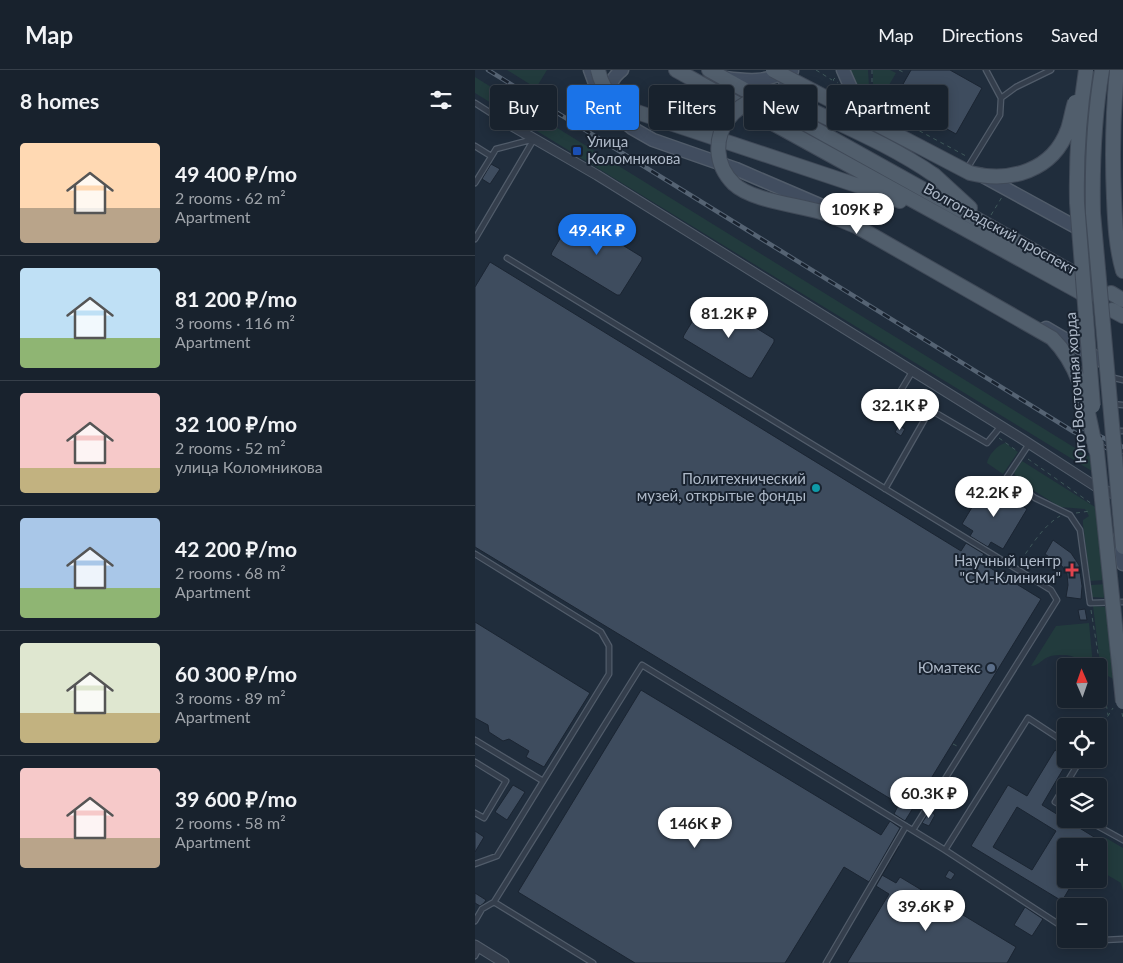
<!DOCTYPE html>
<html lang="en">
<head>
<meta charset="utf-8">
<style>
  :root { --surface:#18222d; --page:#252f39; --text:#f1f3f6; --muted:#9fa4aa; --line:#363f49; --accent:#1a73e8 }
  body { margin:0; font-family:Lato,sans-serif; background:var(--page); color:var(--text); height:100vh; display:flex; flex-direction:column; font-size:19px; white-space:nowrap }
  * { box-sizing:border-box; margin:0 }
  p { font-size:16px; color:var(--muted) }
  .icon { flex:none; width:28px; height:28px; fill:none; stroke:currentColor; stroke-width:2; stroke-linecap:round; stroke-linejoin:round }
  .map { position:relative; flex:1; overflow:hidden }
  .drawer { display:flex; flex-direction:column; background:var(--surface); width:475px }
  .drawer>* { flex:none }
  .top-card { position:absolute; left:15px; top:15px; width:475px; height:45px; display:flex; gap:10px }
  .needle { width:32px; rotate:358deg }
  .tools { position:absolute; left:582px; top:588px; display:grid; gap:10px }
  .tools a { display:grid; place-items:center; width:50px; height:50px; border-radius:5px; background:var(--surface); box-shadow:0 2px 12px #0003,0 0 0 1px var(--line); font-size:25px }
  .price { position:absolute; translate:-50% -42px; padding:0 11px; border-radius:18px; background:#fff; color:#222; font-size:16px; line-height:32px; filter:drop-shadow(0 1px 2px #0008) }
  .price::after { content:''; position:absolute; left:50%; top:30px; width:15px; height:11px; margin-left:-8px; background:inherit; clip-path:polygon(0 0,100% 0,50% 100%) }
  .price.on { background:var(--accent); color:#fff }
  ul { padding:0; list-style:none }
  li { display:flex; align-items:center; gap:15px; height:125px; padding:0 20px }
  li+li { border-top:1px solid var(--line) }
  li span { display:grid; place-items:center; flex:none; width:140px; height:100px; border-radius:5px; color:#555 }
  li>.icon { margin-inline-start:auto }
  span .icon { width:60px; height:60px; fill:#fffc; stroke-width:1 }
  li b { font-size:21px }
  h2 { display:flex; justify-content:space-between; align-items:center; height:60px; padding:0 20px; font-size:21px }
  .chip { padding:0 18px; border-radius:5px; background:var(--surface); box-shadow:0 2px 12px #0003,0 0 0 1px var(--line); font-size:18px; line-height:45px }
  .chip.on { background:var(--accent); color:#fff }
  header { display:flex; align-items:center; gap:30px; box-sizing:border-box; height:70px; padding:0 25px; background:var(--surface); border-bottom:1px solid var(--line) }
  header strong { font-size:24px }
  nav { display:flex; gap:28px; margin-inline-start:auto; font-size:18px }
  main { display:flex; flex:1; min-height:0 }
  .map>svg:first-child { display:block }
  .green { fill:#223b3d }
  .building { fill:#3e4c5e; stroke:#1b2532; fill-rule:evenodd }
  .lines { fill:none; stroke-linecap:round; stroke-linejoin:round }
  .lane-casing { stroke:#515c6a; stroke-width:7 }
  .street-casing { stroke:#515c6a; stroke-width:11 }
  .secondary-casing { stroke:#515c6a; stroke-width:15 }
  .primary-casing { stroke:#404a58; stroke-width:16 }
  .path { stroke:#3f585a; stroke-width:1; stroke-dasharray:4 4; stroke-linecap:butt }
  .lane { stroke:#343e4c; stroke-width:4.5 }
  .street { stroke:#343e4c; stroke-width:9 }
  .secondary { stroke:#414d5f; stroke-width:12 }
  .primary { stroke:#515e6c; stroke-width:14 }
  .rail-casing { stroke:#556373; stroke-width:4.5 }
  .rail { stroke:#192330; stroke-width:2.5; stroke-dasharray:8; stroke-linecap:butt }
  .primary-bridge-casing { stroke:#404a58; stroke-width:16; stroke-linecap:butt }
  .primary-bridge { stroke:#515e6c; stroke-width:14 }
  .transit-dot { fill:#1a4fb4; stroke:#192330; stroke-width:2 }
  .culture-dot { fill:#0f9aa8; stroke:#192330; stroke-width:2 }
  .health-dot { fill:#e0444e; stroke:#192330; stroke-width:2 }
  .service-dot { fill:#5c6f8a; stroke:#192330; stroke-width:2 }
  .labels { text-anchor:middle; stroke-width:4; stroke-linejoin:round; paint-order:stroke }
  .poi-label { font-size:15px; fill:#aeb9c8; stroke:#192330; text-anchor:end }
  .street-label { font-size:15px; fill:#aeb9c8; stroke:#192330 }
</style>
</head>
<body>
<header>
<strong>Map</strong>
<nav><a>Map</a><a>Directions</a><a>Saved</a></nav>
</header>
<main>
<section class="drawer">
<h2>8 homes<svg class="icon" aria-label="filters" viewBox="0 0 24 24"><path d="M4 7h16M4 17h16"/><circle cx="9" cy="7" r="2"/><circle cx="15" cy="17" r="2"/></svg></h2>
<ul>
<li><span style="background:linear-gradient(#ffd9b3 65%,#b9a48a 0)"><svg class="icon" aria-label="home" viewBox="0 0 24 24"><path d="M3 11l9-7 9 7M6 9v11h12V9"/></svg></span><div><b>49 400 ₽/mo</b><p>2 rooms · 62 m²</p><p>Apartment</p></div></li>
<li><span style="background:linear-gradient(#bfe0f5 70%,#8fb573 0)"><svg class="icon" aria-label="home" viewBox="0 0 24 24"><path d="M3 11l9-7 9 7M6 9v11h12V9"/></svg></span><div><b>81 200 ₽/mo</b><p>3 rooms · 116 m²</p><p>Apartment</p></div></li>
<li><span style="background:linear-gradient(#f6c9c9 75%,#c2b280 0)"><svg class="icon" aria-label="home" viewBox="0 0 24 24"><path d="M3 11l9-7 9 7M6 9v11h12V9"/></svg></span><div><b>32 100 ₽/mo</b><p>2 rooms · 52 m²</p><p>улица Коломникова</p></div></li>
<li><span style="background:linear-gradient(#a9c7e8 70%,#8fb573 0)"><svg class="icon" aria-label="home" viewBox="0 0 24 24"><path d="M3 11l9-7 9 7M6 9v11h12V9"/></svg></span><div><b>42 200 ₽/mo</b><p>2 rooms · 68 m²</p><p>Apartment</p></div></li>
<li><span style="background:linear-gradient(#dfe7d0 70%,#c2b280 0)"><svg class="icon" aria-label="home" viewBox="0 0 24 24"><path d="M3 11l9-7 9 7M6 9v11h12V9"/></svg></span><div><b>60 300 ₽/mo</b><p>3 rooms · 89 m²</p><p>Apartment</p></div></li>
<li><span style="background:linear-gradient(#f6c9c9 70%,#b9a48a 0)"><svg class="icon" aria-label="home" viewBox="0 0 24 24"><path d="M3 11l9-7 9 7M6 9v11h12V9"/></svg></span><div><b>39 600 ₽/mo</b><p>2 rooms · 58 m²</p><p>Apartment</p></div></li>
</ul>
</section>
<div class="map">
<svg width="648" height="893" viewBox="0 0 648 893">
  <rect width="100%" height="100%" fill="#202d3c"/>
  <path class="green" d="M32 0H72L61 18Z
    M375 0H393L395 31 382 21Z
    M398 0H415L421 3 407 27 398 22Z
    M0 7 613 386 621 388 620 403 0 23Z
    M530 373 543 382 528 404 512 393C513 386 522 375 530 373Z
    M547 391 620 437 624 459 630 510 615 511 608 454V450L614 446 610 439 585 437 542 410 539 402Z
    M631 514 633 528 616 527V515Z
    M618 536 634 537 640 610 626 602Z
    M614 553 618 596C609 596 603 585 589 585 584 585 578 585 573 587 566 590 563 596 556 596L581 556Z
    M631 768 648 778V821L646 813 624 800V782Z"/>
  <path class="building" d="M436 0H475L507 18 481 64 419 30Z
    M16 94 25 99 15 114 7 109Z
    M100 146 167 187V190L145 225H142L76 185 77 182 98 147Z
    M15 192 486 481 491 473 509 484 504 491 566 529 430 751 419 744 424 734 0 477V217Z
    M231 229H234L299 269V272L277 308H274L208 268 209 265Z
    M424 356 430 359 426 366 420 362Z
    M511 414 552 439 528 479 516 472 513 477 495 466 498 461 487 454Z
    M578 470 596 483 604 495 607 516 606 529 591 527 593 515 592 504 587 496 570 484Z
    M610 539 612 550H605L603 540Z
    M0 552 115 623 69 697 51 687 54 681 34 669 28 671 14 662 13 655 0 648Z
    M166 620 406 765 415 751 425 758 394 812 369 797 310 893H160L43 822Z
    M580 680 591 687V689H594L567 735 624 770 620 776H591V809H600L587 831 496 776 533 715 552 726ZM542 737 581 761 557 800 518 777Z
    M38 715 50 722 32 750 20 742Z
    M455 741 460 745 454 756 447 753Z
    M0 761 9 767 0 782Z
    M424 776 407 805 421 813 425 807 541 877 532 893H372L414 824 401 816Z
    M474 800 480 804 476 810 470 807Z
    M0 823 11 830 9 833 5 836 0 833Z
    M550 837 568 849 557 866 539 855Z"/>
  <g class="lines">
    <defs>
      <path id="lane" d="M526 28 541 17 576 0
        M0 33 25 49
        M0 76 16 86
        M493 97 525 45 526 28 511 0
        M0 113 21 79 59 69
        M0 169 59 69
        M32 188 576 520 582 530 438 760
        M437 302 425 322 512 373 526 356
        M635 307 648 310
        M637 334 648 335
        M639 361H648
        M554 374 532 407 560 428 595 445 605 460 615 533 648 532
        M410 419 455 340
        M0 484 126 562 134 576V604L22 786 0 794
        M0 670 68 711
        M0 692 31 711 9 748 0 743
        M591 738 580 732 606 689
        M610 749 648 770
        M470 780 553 648 591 673
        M19 832 118 893
        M0 851 7 839 19 832 167 595 470 780 591 859
        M606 869 610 871 648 869
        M0 886 4 878
        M351 893 431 756"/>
      <path id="street" d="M25 49 122 105 547 369 620 416 641 425
        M0 875 29 893"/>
      <path id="secondary" d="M115 0 122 19 139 43 157 58 178 70 261 99 361 142
        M368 0C377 20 382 36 400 50
        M250 8C273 11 292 13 312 0
        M135 31C132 19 137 7 147 0
        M314 38C307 25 308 13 317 1
        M506 105 610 162 618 169 621 177
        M571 258 629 292
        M645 467 648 494"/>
      <path id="primary" d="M201 0 612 226
        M234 0 611 210
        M642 0C638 42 637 85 639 128 640 152 641 177 648 201
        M165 43 399 121 425 131
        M459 105 495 138
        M636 223 648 230
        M637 240 648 246"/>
    </defs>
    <use href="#lane" class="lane-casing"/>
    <use href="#street" class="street-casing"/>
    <use href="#secondary" class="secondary-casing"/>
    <use href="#primary" class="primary-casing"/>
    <path class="path" d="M341 0 357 10
      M397 0V32
      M424 0 428 2
      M360 8 358 10 363 13
      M402 38 491 86
      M516 145 527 127
      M524 368 542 381
      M553 389 617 434
      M601 443 615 441
      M546 490C557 475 568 456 585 446
      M616 540 633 645
      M647 643 648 648
      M624 660 638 638
      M478 674 484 677"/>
    <use href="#lane" class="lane"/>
    <use href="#street" class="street"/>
    <use href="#secondary" class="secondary"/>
    <use href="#primary" class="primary"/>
    <defs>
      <path id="rail" d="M13 0 599 362 648 386
        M605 357 648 377"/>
    </defs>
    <use href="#rail" class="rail-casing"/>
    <use href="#rail" class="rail"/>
    <defs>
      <path id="primary-bridge" d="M123 0C128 23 143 37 165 43
        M298 0 495 103C535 113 578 101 593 59 596 50 597 41 600 32
        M611 0C604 44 601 88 602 133L618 336
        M627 0C619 47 617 95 618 143L648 477
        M459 105C416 75 366 55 319 32 264 10 218 73 259 114 277 131 324 135 349 143 360 147 370 152 381 156L577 268C608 299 612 340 621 381
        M621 372 648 632"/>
    </defs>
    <use href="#primary-bridge" class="primary-bridge-casing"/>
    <use href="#primary-bridge" class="primary-bridge"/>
  </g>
  <rect class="transit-dot" x="97" y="76" width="10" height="10" rx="2.5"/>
  <circle class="culture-dot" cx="341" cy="418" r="5"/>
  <path class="health-dot" d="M594.5 492.5h5v5h5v5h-5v5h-5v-5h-5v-5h5z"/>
  <circle class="service-dot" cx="516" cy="598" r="5"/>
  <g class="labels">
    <g class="poi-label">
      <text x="112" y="77" text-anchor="start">Улица<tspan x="112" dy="17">Коломникова</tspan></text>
      <text x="331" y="414">Политехнический<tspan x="331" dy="17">музей, открытые фонды</tspan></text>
      <text x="586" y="496">Научный центр<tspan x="586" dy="17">"СМ-Клиники"</tspan></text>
      <text x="506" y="603">Юматекс</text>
    </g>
    <g class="street-label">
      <text transform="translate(525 159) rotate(29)" y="5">Волгоградский проспект</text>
      <text transform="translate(601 318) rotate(-94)" y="5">Юго-Восточная хорда</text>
    </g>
  </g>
</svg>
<div class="tools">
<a><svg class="needle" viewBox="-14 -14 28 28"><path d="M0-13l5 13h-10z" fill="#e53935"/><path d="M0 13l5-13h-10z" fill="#9fa4aa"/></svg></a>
<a><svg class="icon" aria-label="locate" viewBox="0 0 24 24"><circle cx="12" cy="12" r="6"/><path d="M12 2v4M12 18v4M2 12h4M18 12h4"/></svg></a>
<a><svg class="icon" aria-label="layers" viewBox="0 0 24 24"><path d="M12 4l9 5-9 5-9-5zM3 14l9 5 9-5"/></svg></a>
<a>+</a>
<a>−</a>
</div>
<b class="price" style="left:382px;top:165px">109K ₽</b>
<b class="price on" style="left:122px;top:186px">49.4K ₽</b>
<b class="price" style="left:254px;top:269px">81.2K ₽</b>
<b class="price" style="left:425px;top:361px">32.1K ₽</b>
<b class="price" style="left:519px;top:448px">42.2K ₽</b>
<b class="price" style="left:454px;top:749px">60.3K ₽</b>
<b class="price" style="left:220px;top:779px">146K ₽</b>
<b class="price" style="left:451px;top:862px">39.6K ₽</b>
<div class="top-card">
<a class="chip">Buy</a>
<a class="chip on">Rent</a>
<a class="chip">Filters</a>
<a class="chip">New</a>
<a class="chip">Apartment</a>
</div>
</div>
</main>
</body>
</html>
